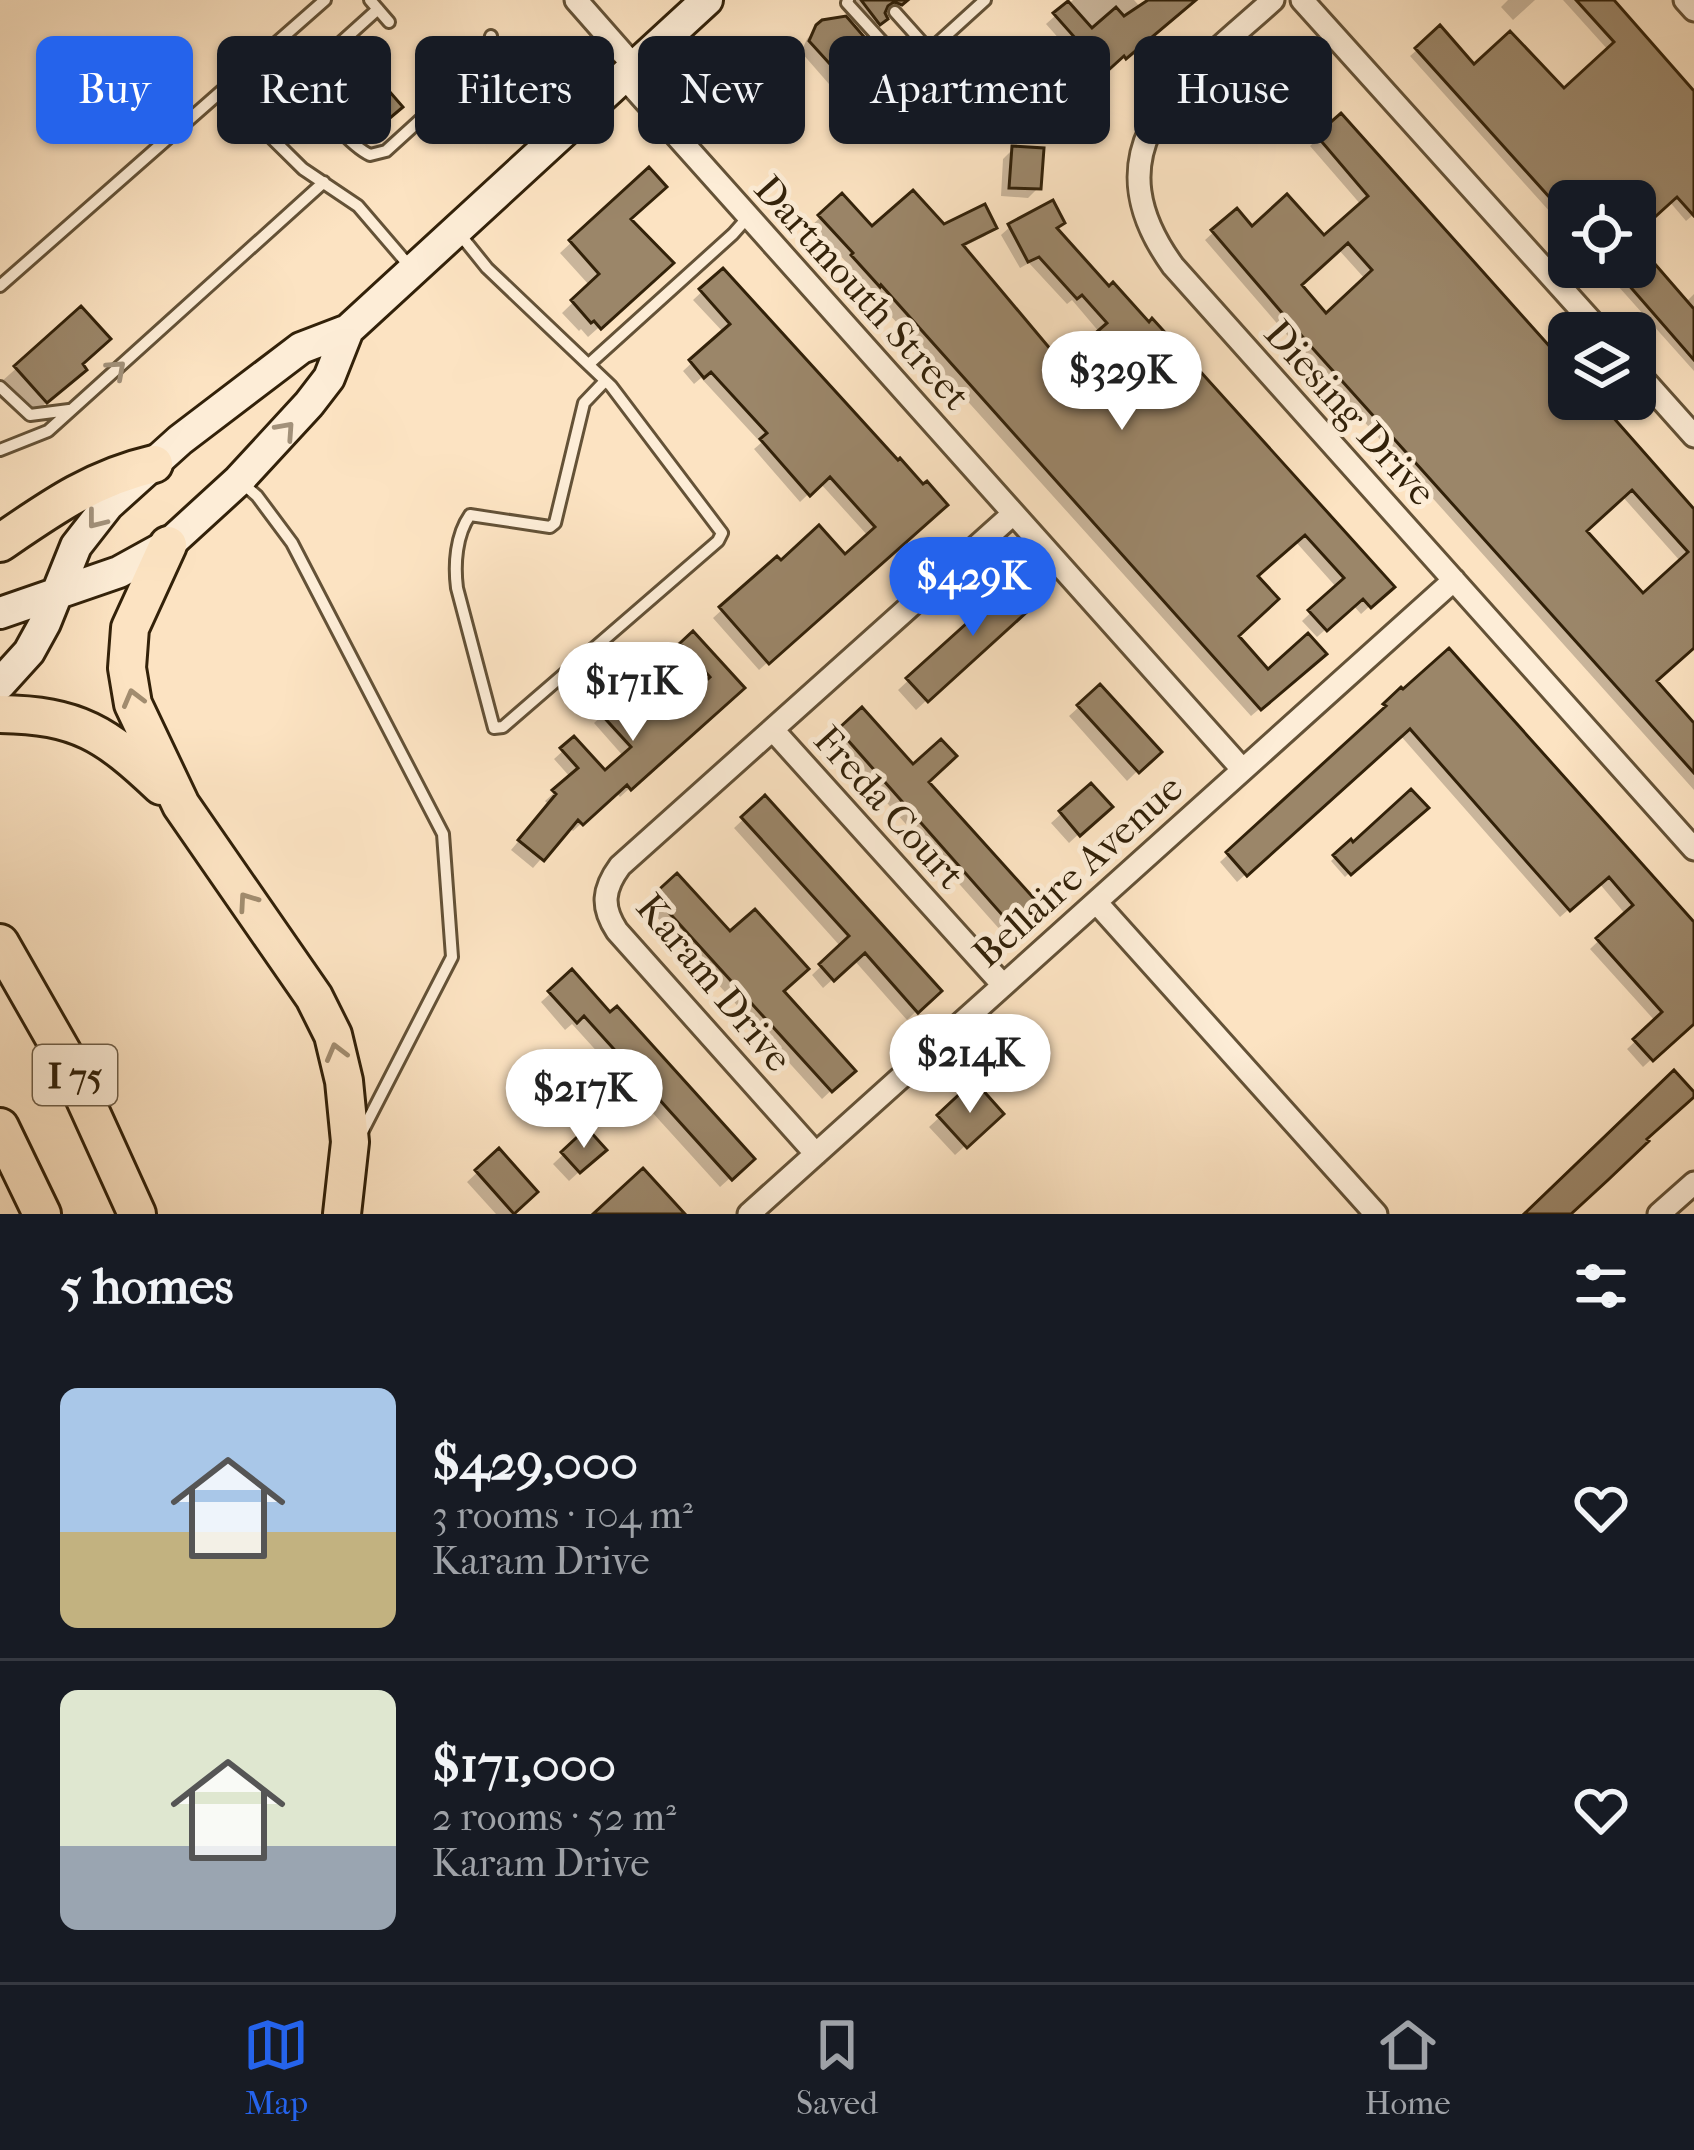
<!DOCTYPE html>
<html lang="en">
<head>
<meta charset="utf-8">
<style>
  :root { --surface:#171b24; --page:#242831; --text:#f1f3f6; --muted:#9ea1a6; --line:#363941; --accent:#2563eb }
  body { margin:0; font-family:"IM FELL French Canon",serif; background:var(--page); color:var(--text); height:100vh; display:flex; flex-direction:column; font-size:45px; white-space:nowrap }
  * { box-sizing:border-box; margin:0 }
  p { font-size:39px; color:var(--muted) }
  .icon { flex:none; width:66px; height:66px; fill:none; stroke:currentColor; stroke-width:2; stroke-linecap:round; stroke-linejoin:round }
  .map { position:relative; height:1214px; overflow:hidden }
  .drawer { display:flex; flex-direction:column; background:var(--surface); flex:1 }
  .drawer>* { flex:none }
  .banner { position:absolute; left:36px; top:36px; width:1623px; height:108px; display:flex; gap:24px }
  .fabs { position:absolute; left:1548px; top:180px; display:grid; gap:24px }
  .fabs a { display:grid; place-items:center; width:108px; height:108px; border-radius:18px; background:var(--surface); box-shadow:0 3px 9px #0004; font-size:60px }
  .price { position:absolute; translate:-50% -102px; padding:0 27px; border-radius:42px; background:#fff; color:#222; font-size:39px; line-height:78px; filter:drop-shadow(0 3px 6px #0008) }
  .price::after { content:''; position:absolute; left:50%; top:72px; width:36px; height:27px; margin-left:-18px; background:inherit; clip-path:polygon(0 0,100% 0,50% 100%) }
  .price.active { background:var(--accent); color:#fff }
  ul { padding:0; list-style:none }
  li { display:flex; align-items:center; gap:36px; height:300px; padding:0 60px }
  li+li { border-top:3px solid var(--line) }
  li span { display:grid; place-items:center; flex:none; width:336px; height:240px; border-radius:18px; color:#555 }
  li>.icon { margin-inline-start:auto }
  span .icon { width:144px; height:144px; fill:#fffc; stroke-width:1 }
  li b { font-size:51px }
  h2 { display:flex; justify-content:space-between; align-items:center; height:144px; padding:0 60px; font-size:51px }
  .tag { padding:0 42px; border-radius:18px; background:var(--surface); box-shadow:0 3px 9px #0004; font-size:42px; line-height:108px }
  .tag.active { background:var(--accent); color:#fff }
  .tabs { display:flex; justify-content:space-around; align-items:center; height:168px; border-top:3px solid var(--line); background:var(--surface); font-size:33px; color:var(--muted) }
  .tabs a { display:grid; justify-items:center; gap:6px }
  .tabs .active { color:var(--accent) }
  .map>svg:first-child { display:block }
  .shadow { fill:#0003; fill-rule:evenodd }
  .building { fill:#9b8669; stroke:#322109; stroke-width:3; fill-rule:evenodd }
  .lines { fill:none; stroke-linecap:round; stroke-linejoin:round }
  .service-casing { stroke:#645237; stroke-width:16 }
  .minor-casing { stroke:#645237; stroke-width:27 }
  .secondary-casing { stroke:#322109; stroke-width:36 }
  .motorway-casing { stroke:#322109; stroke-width:42 }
  .service { stroke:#fdedd7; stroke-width:10 }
  .minor { stroke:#fdedd7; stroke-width:21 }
  .secondary { stroke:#fdedd7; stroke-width:30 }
  .motorway { stroke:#fce3c2; stroke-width:36 }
  .oneway { stroke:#a2917a }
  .oneway2 { stroke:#a18c6f }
  .labels { text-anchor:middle; stroke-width:10; stroke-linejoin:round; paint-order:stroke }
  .shield { fill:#fdedd7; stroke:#6f5e47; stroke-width:3 }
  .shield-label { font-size:36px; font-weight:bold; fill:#322109 }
  .street-label { font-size:39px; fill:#322109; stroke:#fdedd7 }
</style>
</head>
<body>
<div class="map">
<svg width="1694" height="1214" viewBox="0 0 1694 1214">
  <rect width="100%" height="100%" fill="#fce3c2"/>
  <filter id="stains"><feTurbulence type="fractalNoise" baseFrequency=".00167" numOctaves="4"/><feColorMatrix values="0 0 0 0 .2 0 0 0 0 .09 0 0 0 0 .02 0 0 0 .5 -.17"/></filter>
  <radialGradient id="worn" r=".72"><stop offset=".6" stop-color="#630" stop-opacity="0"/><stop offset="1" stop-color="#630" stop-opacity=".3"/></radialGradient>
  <path class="shadow" d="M854 0H905L890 13 882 9 884 18 869 33 848 6Z
    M1073 0H1134L1142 9 1152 0H1192L1115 65 1113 63 1064 106 1036 142 1014 126 1057 70 1053 66 1069 50 1046 24Z
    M1508 0H1535L1513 20 1501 7Z
    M1563 0H1609L1694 94V214L1686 221 1669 201 1635 232V201H1569V233L1410 56 1440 30 1474 68 1564 92 1609 51Z
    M823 22 854 46 867 62 836 92 801 52 807 39Z
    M363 65 389 116 365 137 329 97Z
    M1341 117 1569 372V399H1593L1694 512V648L1692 646 1654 682 1694 727V790L1300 350 1205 240 1236 212 1252 230 1324 240 1362 206 1310 146ZM1338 249 1366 280 1326 318 1298 285ZM1622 496 1681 562 1643 597 1583 531Z
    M1013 149 1038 188 1028 198 1001 196 1003 159Z
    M648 171 627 220 659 274 588 337 581 329 579 331 562 313 590 286 560 253Z
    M842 198 871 230 993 228 985 236 961 248 1061 367 1078 376 1070 361 1100 333 1072 300 1067 304 1029 263 1020 268 1001 235 1010 227 1054 229 1391 587 1361 614 1353 605 1317 637 1302 621 1337 588 1295 541 1255 577 1235 637 1268 673 1315 662 1251 716 845 265 847 263 812 225ZM1116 343 1144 374 1105 409 1077 378Z
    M1635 246 1685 303 1694 294V371L1601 267H1635Z
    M723 272 936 513 759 670 713 618 777 560 845 559 869 537 820 483 800 502 754 449 761 443 701 378 694 384 683 371 724 333 693 300Z
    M81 310 79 365 68 385 30 416 0 383Z
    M1018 580 1026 609 916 710 898 690Z
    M693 635 741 688 620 797 616 792 573 831 569 827 533 868 511 850 549 805 545 801 571 778 554 759 574 741 605 775 624 757 594 723 652 670 683 705 703 687 674 654Z
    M1100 688 1157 752 1127 781 1069 716Z
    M1401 692 1694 926V1020L1643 1067 1627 1049 1656 1022 1590 949 1626 915 1599 883 1560 917 1400 735 1237 882 1220 862 1379 716 1377 714Z
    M861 712 925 782 1025 912 1002 932 831 740Z
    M1091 787 1108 807 1069 843 1051 823Z
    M765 799 937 991 907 1020 854 960 823 988 812 975 841 947 734 828Z
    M1383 842 1345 877 1331 861 1350 843Z
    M677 877 852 1071 822 1099 647 906Z
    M572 974 751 1159 720 1187 572 1024 565 1030 541 1002Z
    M966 1093 1000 1114 955 1155 929 1127Z
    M587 1132 603 1150 569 1181 553 1164Z
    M498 1153 534 1192 511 1214H496L467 1182Z"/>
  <path class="building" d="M861 0H908L902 5 894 2 888 6 885 13 888 19 880 25Z
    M1148 0H1196L1126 59 1124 56 1069 106 1047 135 1021 115 1064 59 1060 55 1077 40 1053 13 1068 1 1092 28 1116 7 1124 16Z
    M1576 0H1614L1694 91V216L1677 197 1635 235V201H1569V219L1415 48 1440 25 1474 64 1510 31 1564 88 1614 42Z
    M846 16 866 39 858 46 872 62 848 84 809 41 816 25 822 20Z
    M363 61 403 107 377 129 336 85Z
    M1341 113 1569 368V399H1597L1694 509V648L1657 681 1694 723V773L1307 342 1211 230 1237 208 1252 226 1287 194 1324 235 1368 196 1316 135ZM1348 243 1372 270 1326 313 1302 285ZM1632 490 1688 552 1643 593 1587 531Z
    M1012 146 1044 148 1041 189 1009 188Z
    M649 167 667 187 631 219 674 263 601 329 594 321 591 323 571 300 599 274 569 240Z
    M913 190 944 224 985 204 997 228 963 245 1062 363 1065 360 1105 405 1150 365 1126 337 1088 371 1076 350 1107 323 1082 295 1077 299 1039 257 1028 262 1008 224 1053 200 1065 223 1057 228 1109 286 1113 282 1149 322 1152 318 1395 587 1371 608 1363 599 1327 631 1308 610 1344 578 1305 535 1258 576 1279 599 1239 636 1268 669 1308 633 1327 654 1261 710 881 285 880 287 851 255 853 253 818 215 842 193 872 226Z
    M1635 241 1694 309V360L1613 267H1635Z
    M723 268 898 460 900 458 923 484 927 481 948 505 769 664 719 607 777 556 781 560 819 525 845 554 875 527 830 477 810 496 760 439 767 433 711 372 704 378 689 360 730 324 699 289Z
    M81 306 111 339 83 364 87 370 47 403 14 366Z
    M1019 576 1040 600 928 702 906 678Z
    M693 631 745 688 631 790 627 785 583 825 578 820 544 861 518 840 556 794 552 790 578 768 560 748 574 736 605 770 631 747 600 713 652 665 683 701 710 677 680 643Z
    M1449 648 1694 922V1024L1653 1061 1633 1039 1662 1012 1596 938 1633 905 1609 877 1570 911 1410 729 1247 876 1226 852 1386 706 1383 704 1401 687 1403 689Z
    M1100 684 1162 752 1139 773 1077 705Z
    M862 707 913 764 941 739 957 756 929 782 1038 903 1012 926 838 729Z
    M1091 783 1113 807 1080 836 1059 811Z
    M1411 789 1429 808 1351 875 1333 855 1351 839 1353 842Z
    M765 795 942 991 918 1013 865 953 834 981 819 964 849 936 741 817Z
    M677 873 730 931 755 909 809 969 784 991 856 1071 832 1092 653 895Z
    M572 969 610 1012 617 1006 755 1159 732 1180 584 1016 577 1023 548 991Z
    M1674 1070 1694 1092V1097L1647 1139 1649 1141 1608 1180 1571 1214H1524Z
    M980 1087 1004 1114 967 1148 937 1115 966 1088 972 1095Z
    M587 1128 607 1150 580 1173 561 1152Z
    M499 1148 538 1192 514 1214 475 1170Z
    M643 1168 685 1214H593Z"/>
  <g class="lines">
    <defs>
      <path id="service" d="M370 0 389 22
        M848 0 847 3 908 70 985 0
        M378 9 317 64C311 74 308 80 312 91 318 110 353 147 370 155L386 151 485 61 491 36
        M895 12 929 50
        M224 91 303 169 358 206 412 269
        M458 232 487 268 611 386 722 533 718 541 503 727 494 728 457 588C454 564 456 535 470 515L550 527 555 523 584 403 605 381
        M0 286 325 0
        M589 364 733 234 748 217
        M0 387 30 415 69 410
        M0 450 48 431 324 182
        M241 482 257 496 292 543 443 834 452 957 360 1136"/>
      <path id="minor" d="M576 0 634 66
        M1273 0C1188 77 1084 143 1173 266L1694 849
        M1302 0 1602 333
        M1685 0 1694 10
        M623 76 1242 769
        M1635 370 1694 436
        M773 730 1003 985
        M1096 902 1376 1214
        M816 1154 617 931C601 907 603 889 620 866L1013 514
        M749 1214 1454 580
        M1659 1214 1694 1183"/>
      <path id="secondary" d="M0 613 119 572 168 545 239 480 309 404 329 378 348 330
        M0 684 29 652 45 623 76 546 108 505 180 440 301 348 348 330 707 0"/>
      <path id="motorway" d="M0 543C51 508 93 478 154 464
        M168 545 130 628 127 668 133 704 181 805 314 997 333 1035 344 1081 350 1142 342 1214
        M0 714C78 715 106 734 161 786
        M0 943 68 1062 137 1214
        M0 1127 42 1214"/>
    </defs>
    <use href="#service" class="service-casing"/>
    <use href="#minor" class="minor-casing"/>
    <use href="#secondary" class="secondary-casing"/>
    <use href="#motorway" class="motorway-casing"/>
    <use href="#service" class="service"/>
    <use href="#minor" class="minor"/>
    <use href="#secondary" class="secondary"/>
    <use href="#motorway" class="motorway"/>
  </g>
  <defs><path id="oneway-chevron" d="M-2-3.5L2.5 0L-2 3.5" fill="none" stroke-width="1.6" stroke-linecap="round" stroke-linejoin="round" transform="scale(3)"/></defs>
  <g class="oneway">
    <use href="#oneway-chevron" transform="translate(117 369) rotate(-42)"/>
    <use href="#oneway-chevron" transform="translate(286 430) rotate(-48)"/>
    <use href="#oneway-chevron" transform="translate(96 520) rotate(128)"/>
  </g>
  <g class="oneway2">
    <use href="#oneway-chevron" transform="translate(133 698) rotate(-105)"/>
    <use href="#oneway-chevron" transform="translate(247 901) rotate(-125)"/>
    <use href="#oneway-chevron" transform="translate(336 1052) rotate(-105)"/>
  </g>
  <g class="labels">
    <rect class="shield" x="33" y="1045" width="84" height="60" rx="9"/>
    <g class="shield-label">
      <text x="75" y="1088">I 75</text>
    </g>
    <g class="street-label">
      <text transform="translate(863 292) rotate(48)" y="14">Dartmouth Street</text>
      <text transform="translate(1351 412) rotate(48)" y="14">Diesing Drive</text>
      <text transform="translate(890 807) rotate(48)" y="14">Freda Court</text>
      <text transform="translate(1077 870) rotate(-42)" y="14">Bellaire Avenue</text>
      <text transform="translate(715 982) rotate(50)" y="14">Karam Drive</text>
    </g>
  </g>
  <rect width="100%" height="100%" filter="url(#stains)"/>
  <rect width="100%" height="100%" fill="url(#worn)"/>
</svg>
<div class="fabs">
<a><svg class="icon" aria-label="locate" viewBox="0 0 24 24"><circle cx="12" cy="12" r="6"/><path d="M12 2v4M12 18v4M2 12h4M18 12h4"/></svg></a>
<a><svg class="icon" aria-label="layers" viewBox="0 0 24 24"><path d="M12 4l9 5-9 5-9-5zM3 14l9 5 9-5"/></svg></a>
</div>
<b class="price" style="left:1122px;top:433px">$329K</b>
<b class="price active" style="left:973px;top:639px">$429K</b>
<b class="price" style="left:633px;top:744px">$171K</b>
<b class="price" style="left:970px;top:1116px">$214K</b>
<b class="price" style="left:584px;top:1151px">$217K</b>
<div class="banner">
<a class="tag active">Buy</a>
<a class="tag">Rent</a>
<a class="tag">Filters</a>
<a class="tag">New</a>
<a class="tag">Apartment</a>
<a class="tag">House</a>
</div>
</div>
<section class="drawer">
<h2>5 homes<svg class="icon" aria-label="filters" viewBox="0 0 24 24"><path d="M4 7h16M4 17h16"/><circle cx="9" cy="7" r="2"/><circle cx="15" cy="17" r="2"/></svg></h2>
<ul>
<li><span style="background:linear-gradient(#a9c7e8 60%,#c2b280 0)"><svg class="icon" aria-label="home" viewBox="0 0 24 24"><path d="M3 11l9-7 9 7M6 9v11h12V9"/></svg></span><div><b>$429,000</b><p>3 rooms · 104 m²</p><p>Karam Drive</p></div><svg class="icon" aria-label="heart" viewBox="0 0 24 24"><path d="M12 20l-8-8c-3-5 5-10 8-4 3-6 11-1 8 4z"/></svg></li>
<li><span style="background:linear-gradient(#dfe7d0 65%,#9aa5b1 0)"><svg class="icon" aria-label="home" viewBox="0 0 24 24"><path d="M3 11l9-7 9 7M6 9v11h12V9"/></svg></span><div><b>$171,000</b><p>2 rooms · 52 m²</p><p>Karam Drive</p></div><svg class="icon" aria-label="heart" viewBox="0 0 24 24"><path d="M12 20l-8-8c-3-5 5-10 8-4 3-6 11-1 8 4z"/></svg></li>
</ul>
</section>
<nav class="tabs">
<a class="active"><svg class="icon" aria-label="map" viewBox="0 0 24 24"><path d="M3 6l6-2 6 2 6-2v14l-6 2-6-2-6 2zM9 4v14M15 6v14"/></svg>Map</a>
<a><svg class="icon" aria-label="saved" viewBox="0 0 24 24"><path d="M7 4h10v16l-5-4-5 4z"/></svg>Saved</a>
<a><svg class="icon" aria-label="home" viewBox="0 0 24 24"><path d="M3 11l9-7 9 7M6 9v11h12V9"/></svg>Home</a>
</nav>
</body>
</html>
